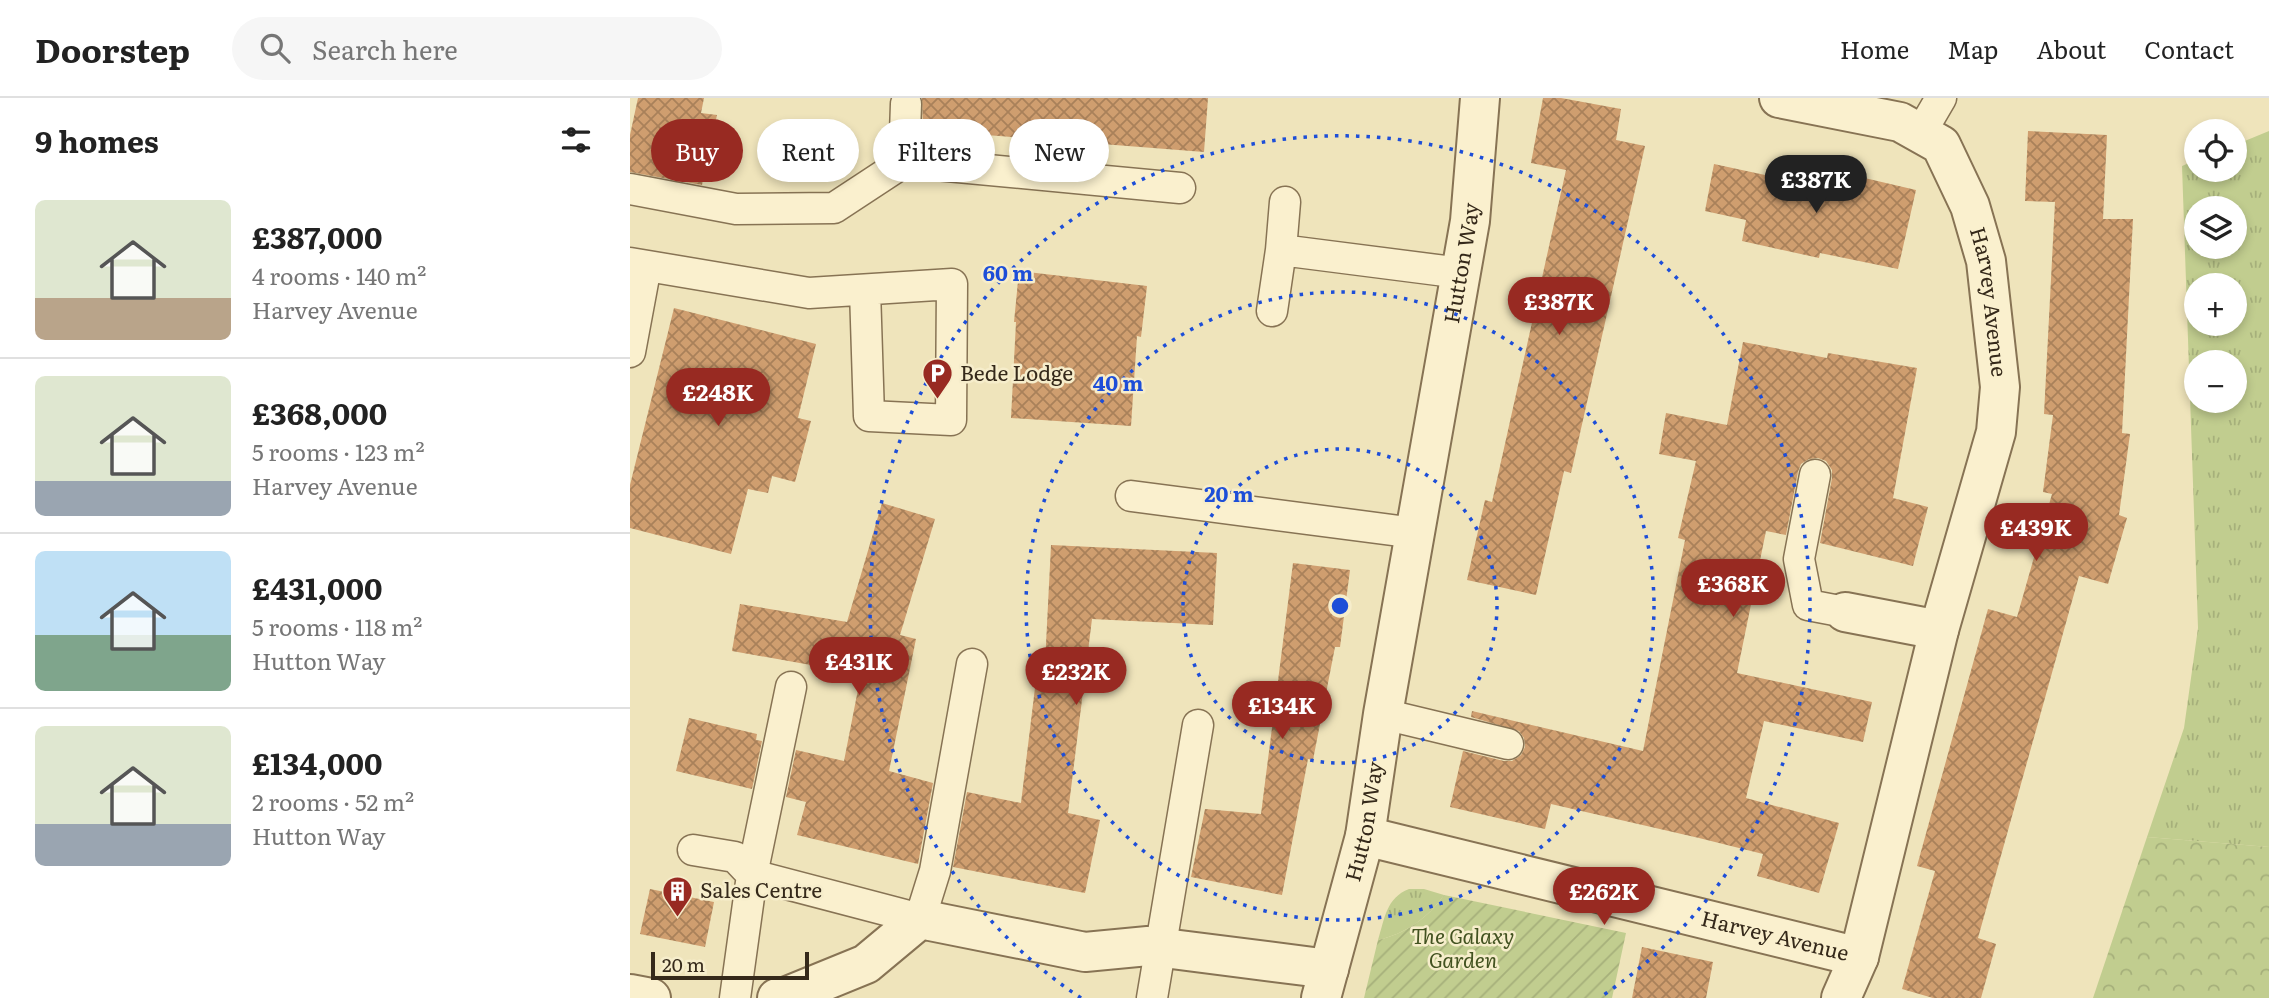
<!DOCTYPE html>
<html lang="en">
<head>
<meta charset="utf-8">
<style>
  :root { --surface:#fff; --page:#f6f6f6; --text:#222; --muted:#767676; --line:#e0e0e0; --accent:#982a22 }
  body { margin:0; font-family:Literata,serif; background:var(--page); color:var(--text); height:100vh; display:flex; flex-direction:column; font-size:26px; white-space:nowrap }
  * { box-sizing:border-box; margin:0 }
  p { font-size:23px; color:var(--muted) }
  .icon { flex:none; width:38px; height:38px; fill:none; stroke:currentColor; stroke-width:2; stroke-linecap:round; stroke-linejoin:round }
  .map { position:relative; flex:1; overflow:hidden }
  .sheet { display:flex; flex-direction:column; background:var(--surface); width:630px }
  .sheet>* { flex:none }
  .banner { position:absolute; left:21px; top:21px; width:665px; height:63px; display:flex; gap:14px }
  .tools { position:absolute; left:1554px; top:21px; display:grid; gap:14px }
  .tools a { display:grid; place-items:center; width:63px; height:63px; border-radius:50%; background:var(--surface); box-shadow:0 4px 10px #0003; font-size:35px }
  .scale { position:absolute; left:21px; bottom:18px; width:158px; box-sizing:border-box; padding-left:7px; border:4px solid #35291a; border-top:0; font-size:19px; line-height:24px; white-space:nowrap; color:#35291a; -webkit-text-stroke:5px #f6edcb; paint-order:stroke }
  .price { position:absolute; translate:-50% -60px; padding:0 16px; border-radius:24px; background:var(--accent); color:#fff; font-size:23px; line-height:46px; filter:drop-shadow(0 2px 4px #0008) }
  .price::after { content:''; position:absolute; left:50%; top:42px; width:21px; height:16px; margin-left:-10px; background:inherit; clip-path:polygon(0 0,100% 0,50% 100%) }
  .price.current { background:#222; color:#fff }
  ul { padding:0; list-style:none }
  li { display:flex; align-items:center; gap:21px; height:175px; padding:0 35px }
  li+li { border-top:2px solid var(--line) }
  li span { display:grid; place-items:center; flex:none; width:196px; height:140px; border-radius:10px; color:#555 }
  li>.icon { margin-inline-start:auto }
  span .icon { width:84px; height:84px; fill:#fffc; stroke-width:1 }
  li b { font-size:30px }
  h2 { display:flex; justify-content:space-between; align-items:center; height:84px; padding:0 35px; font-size:30px }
  .chip { padding:0 24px; border-radius:32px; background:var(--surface); box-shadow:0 4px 10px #0003; font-size:24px; line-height:63px }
  .chip.current { background:var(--accent); color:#fff }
  header { display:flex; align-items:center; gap:42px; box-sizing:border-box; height:98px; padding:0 35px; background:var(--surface); border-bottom:2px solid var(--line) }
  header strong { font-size:33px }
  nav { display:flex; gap:38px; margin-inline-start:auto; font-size:24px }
  .search { width:490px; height:63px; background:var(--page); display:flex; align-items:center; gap:18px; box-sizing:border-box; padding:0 24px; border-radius:38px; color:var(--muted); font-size:26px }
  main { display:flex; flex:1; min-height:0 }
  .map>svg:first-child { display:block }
  .grass { fill:url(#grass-tufts); fill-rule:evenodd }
  .forest { fill:url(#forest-crowns) }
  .garden { fill:url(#garden-furrows) }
  .building { fill:url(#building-cross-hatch) }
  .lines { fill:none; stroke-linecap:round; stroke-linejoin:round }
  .lane-casing { stroke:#877354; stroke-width:33 }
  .street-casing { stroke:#877354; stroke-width:42 }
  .lane { stroke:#faf0ce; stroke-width:30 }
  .street { stroke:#faf0ce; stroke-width:38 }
  .ring { fill:none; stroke:#1d4ed8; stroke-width:3.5; stroke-dasharray:3.5 7 }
  .labels { text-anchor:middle; stroke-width:5; stroke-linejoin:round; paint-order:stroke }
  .street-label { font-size:21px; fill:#35291a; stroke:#f6edcb }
  .poi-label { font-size:21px; fill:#35291a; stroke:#f6edcb; text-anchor:start }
  .park-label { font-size:21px; font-style:italic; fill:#425220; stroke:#f6edcb }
  .centre { fill:#1d4ed8; stroke:#f6edcb; stroke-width:3.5 }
  .ring-label { font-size:21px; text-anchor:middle; font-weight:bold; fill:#1d4ed8; stroke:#f6edcb; stroke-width:5; stroke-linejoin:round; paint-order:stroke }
</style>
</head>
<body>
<header>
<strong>Doorstep</strong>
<div class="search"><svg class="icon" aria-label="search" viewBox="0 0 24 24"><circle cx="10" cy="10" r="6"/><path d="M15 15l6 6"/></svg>Search here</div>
<nav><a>Home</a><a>Map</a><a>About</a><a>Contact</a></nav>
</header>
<main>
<section class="sheet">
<h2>9 homes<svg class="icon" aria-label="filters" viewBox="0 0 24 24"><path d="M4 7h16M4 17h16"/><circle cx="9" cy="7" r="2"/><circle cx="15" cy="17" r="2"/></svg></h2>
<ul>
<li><span style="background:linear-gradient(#dfe7d0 70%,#b9a48a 0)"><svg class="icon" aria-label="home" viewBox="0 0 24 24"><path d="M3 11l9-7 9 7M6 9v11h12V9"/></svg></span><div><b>£387,000</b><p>4 rooms · 140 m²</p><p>Harvey Avenue</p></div></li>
<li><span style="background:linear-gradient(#dfe7d0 75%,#9aa5b1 0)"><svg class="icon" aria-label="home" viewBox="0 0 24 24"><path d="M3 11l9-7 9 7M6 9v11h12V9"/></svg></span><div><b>£368,000</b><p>5 rooms · 123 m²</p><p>Harvey Avenue</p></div></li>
<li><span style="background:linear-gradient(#bfe0f5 60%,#7fa58c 0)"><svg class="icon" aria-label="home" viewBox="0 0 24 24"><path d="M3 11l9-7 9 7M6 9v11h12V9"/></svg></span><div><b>£431,000</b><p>5 rooms · 118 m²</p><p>Hutton Way</p></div></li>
<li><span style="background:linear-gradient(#dfe7d0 70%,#9aa5b1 0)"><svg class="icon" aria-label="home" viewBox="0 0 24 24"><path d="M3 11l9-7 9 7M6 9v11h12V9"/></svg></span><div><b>£134,000</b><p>2 rooms · 52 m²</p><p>Hutton Way</p></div></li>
</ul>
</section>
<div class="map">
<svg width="1639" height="900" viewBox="0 0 1639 900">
  <defs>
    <pattern id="grass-tufts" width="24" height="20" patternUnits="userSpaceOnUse" patternTransform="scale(1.75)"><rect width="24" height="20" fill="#c1cd8f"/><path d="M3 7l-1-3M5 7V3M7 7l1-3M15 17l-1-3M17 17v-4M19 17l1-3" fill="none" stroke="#a6b07b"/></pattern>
    <pattern id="forest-crowns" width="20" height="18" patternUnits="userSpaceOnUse" patternTransform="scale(1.75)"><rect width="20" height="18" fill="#c1cd8f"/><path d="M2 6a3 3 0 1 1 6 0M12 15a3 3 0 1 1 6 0" fill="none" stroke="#a6b07b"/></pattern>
    <pattern id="garden-furrows" width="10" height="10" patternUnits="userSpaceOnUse" patternTransform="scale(1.75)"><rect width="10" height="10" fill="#c1cd8f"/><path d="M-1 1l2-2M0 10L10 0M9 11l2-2" fill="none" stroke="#a6b07b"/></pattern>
    <pattern id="building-cross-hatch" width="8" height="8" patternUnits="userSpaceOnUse" patternTransform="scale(1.75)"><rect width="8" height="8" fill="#cf9e6f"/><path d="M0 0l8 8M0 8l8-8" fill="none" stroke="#a9815a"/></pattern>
  </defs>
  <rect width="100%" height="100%" fill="#efe4bb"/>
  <path class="grass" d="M1639 33V749L1517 739 1554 630 1568 530 1552 68 1566 62V72H1605V47ZM1566 110H1605V149H1566ZM1566 187H1605V226H1566ZM1566 264H1605V303H1566Z
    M779 791H794L814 797C798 820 775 836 748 842 755 820 756 800 779 791Z"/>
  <path class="forest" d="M1517 739 1639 749V900H1463Z"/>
  <path class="garden" d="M814 797 996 835 982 900H734L748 842C775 836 798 820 814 797Z"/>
  <path class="building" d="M8 0H74L71 15 87 17 72 87 0 74V37Z
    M292 0H578L574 54 293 32Z
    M913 0H931L991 11 986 42 1015 48 941 375 934 373 906 497 837 482 855 402 862 404 936 72 901 65Z
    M1398 33 1477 37 1473 121H1503L1492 335 1500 336 1489 417 1497 420 1478 486 1449 478 1348 840 1366 846 1351 900H1303L1272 891 1305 773 1287 768 1358 511 1387 519 1422 396 1413 394 1423 317 1414 316 1425 104 1395 103Z
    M1084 66 1222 96 1226 78 1286 92 1268 171 1190 155 1189 160 1112 143 1116 122 1075 113Z
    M389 173 517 188 511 239 507 238 501 328 381 320 386 224H384Z
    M44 210 186 246 168 320 181 323 165 384 142 378 138 395 118 391 101 456 0 430V387Z
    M1113 244 1197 260 1198 255 1287 270 1263 400 1298 409 1283 468 1190 445 1202 380V372L1196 363 1188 360 1179 361 1171 366 1168 374 1156 437 1136 433 1107 575 1242 604 1233 644 1134 623 1116 700 1209 725 1189 795 1127 778 1133 756 1069 740 921 706 915 731 820 709 833 653 874 663H882L891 657 895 649 894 640 889 633 841 619 842 613 1013 653 1055 442 1048 440 1066 363 1029 356 1036 315 1097 327Z
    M252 405 305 421 270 537 286 541 259 673 303 685 288 766 167 737 176 704 156 699 166 652 214 663 231 576 102 553 110 506 217 524Z
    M421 447 587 455 583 527 462 521 438 715 470 722 455 795 323 769 337 694 391 705 408 565 415 566Z
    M663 465 720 472 710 549H705L683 662 678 661 652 797 561 779 575 711 631 716Z
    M59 620 127 636 126 642 132 643 122 691 46 673Z
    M20 791 84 804 75 849 10 836Z
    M1012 849 1083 864 1076 900H1002Z"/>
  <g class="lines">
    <defs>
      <path id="lane" d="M1290 36 1311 0
        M274 64 550 90
        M0 91 106 111 204 110 274 64 276 6
        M651 152 655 104
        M0 165 179 195 322 186 321 322 239 318 235 192
        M642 213 651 152 831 175
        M0 254 16 168
        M1185 377 1169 461 1178 507 1215 514
        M501 398 785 435
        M753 616 878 646
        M63 752 105 759 122 777 290 821 305 773 342 566
        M105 900 122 777 161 589
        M522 900 568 627"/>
      <g id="street">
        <path id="s1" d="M1149 0 1270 24 1311 47 1340 108 1356 163 1370 289 1366 334 1309 532 1229 859 1211 900"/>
        <path d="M1215 514 1309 532"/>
        <path id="s2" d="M735 738 1229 859"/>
        <path d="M0 896 21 900"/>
        <path d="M147 900 155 899 236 866 290 821 455 854 518 848 699 871"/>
        <path id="s3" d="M691 900 735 738 753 616 840 123 850 0"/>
      </g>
    </defs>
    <use href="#lane" class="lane-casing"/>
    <use href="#street" class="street-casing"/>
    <use href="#lane" class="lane"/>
    <use href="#street" class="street"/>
  </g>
  <g class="ring">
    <circle cx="710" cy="508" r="157"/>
    <circle cx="710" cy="508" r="314"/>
    <path d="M451 900A470 470 0 1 1 969 900"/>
  </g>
  <defs>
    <symbol id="parking-pin" viewBox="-11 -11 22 30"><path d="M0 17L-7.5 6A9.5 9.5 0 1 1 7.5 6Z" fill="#982a22" stroke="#f6edcb"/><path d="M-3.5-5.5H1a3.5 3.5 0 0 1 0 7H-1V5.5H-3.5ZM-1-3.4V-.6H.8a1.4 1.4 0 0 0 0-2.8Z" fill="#fff"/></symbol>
    <symbol id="building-pin" viewBox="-11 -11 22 30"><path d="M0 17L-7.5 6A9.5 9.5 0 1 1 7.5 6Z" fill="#982a22" stroke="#f6edcb"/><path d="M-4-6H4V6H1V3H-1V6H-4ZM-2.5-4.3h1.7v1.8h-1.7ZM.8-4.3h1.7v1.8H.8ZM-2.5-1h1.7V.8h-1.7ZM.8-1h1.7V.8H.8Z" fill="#fff"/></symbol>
  </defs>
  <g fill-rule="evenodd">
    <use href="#parking-pin" x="290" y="258" width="35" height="47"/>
    <use href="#building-pin" x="30" y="776" width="35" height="47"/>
  </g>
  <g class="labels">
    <g class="street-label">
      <text dy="7" stroke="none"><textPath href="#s3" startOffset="749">Hutton Way</textPath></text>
      <text dy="7" stroke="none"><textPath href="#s1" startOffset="336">Harvey Avenue</textPath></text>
      <text dy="7" stroke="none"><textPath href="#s3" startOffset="182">Hutton Way</textPath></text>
      <text dy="7" stroke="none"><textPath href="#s2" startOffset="422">Harvey Avenue</textPath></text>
    </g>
    <g class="poi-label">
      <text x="330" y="283">Bede Lodge</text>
      <text x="70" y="800">Sales Centre</text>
    </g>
    <g class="park-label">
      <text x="833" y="846">The Galaxy<tspan x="833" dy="24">Garden</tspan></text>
    </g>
  </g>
  <circle cx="710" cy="508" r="10" class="centre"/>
  <g class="ring-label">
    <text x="378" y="183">60 m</text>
    <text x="488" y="293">40 m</text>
    <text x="599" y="404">20 m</text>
  </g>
</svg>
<div class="tools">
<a><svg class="icon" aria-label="locate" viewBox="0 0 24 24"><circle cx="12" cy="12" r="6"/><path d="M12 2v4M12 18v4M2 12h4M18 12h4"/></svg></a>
<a><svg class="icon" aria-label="layers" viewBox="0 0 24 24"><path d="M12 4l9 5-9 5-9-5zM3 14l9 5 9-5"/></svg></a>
<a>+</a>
<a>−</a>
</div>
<div class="scale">20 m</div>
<b class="price current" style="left:1186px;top:117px">£387K</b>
<b class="price" style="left:929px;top:239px">£387K</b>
<b class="price" style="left:88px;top:330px">£248K</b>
<b class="price" style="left:1406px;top:465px">£439K</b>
<b class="price" style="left:1103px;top:521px">£368K</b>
<b class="price" style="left:229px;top:599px">£431K</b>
<b class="price" style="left:446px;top:609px">£232K</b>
<b class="price" style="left:652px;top:643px">£134K</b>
<b class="price" style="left:974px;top:829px">£262K</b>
<div class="banner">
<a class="chip current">Buy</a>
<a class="chip">Rent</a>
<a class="chip">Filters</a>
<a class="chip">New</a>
</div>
</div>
</main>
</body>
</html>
